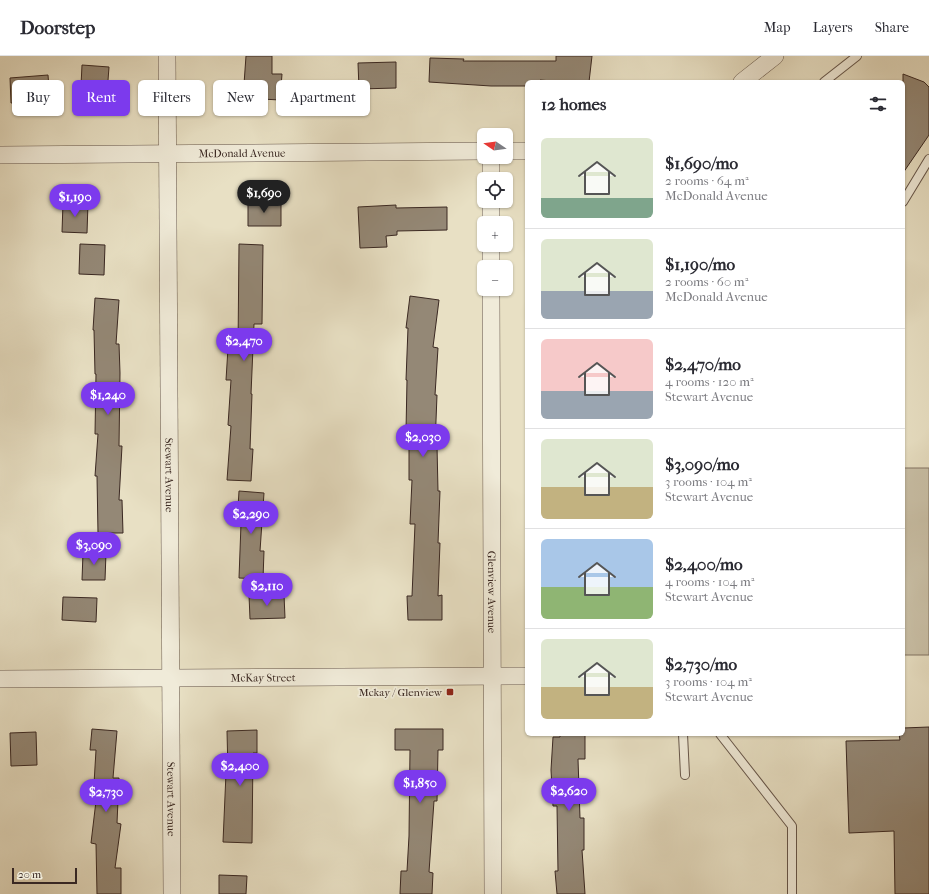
<!DOCTYPE html>
<html lang="en">
<head>
<meta charset="utf-8">
<style>
  :root { --surface:#fff; --page:#f2f2f3; --text:#2b2b33; --muted:#7c7c81; --line:#e1e1e2; --accent:#7c3aed }
  body { margin:0; font-family:"IM FELL French Canon",serif; background:var(--page); color:var(--text); height:100vh; display:flex; flex-direction:column; font-size:15px; white-space:nowrap }
  * { box-sizing:border-box; margin:0 }
  p { font-size:13px; color:var(--muted) }
  .icon { flex:none; width:22px; height:22px; fill:none; stroke:currentColor; stroke-width:2; stroke-linecap:round; stroke-linejoin:round }
  .map { position:relative; flex:1; overflow:hidden }
  .drawer { position:absolute; left:525px; top:24px; width:380px; height:656px; display:flex; flex-direction:column; background:var(--surface); border-radius:6px; box-shadow:0 1px 3px #0004 }
  .drawer>* { flex:none }
  .banner { position:absolute; left:12px; top:24px; width:380px; height:36px; display:flex; gap:8px }
  .needle { width:26px; rotate:283deg }
  .tools { position:absolute; left:477px; top:72px; display:grid; gap:8px }
  .tools a { display:grid; place-items:center; width:36px; height:36px; border-radius:6px; background:var(--surface); box-shadow:0 1px 3px #0004; font-size:20px }
  .scale { position:absolute; left:12px; bottom:10px; width:65px; box-sizing:border-box; padding-left:4px; border:2px solid #3a2822; border-top:0; font-size:11px; line-height:14px; white-space:nowrap; color:#3a2822; -webkit-text-stroke:3px #f0ebd9; paint-order:stroke }
  .price { position:absolute; translate:-50% -34px; padding:0 9px; border-radius:14px; background:var(--accent); color:#fff; font-size:13px; line-height:26px; filter:drop-shadow(0 1px 2px #0008) }
  .price::after { content:''; position:absolute; left:50%; top:24px; width:12px; height:9px; margin-left:-6px; background:inherit; clip-path:polygon(0 0,100% 0,50% 100%) }
  .price.active { background:#222; color:#fff }
  ul { padding:0; list-style:none }
  li { display:flex; align-items:center; gap:12px; height:100px; padding:0 16px }
  li+li { border-top:1px solid var(--line) }
  li span { display:grid; place-items:center; flex:none; width:112px; height:80px; border-radius:6px; color:#555 }
  li>.icon { margin-inline-start:auto }
  span .icon { width:48px; height:48px; fill:#fffc; stroke-width:1 }
  li b { font-size:17px }
  h2 { display:flex; justify-content:space-between; align-items:center; height:48px; padding:0 16px; font-size:17px }
  .tag { padding:0 14px; border-radius:6px; background:var(--surface); box-shadow:0 1px 3px #0004; font-size:14px; line-height:36px }
  .tag.active { background:var(--accent); color:#fff }
  header { display:flex; align-items:center; gap:24px; box-sizing:border-box; height:56px; padding:0 20px; background:var(--surface); border-bottom:1px solid var(--line) }
  header strong { font-size:19px }
  nav { display:flex; gap:22px; margin-inline-start:auto; font-size:14px }
  .map>svg:first-child { display:block }
  .pitch { fill:#cac1a8; stroke:#827465 }
  .building { fill:#948876; stroke:#3a2822 }
  .lines { fill:none; stroke-linecap:round; stroke-linejoin:round }
  .lane-casing { stroke:#66564a; stroke-width:10 }
  .street-casing { stroke:#66564a; stroke-width:18 }
  .lane { stroke:#f0ebd9; stroke-width:8 }
  .street { stroke:#f0ebd9; stroke-width:17 }
  .poi-dot { fill:#8f2418; stroke:#f0ebd9; stroke-width:1.5 }
  .labels { text-anchor:middle; stroke-width:3.5; stroke-linejoin:round; paint-order:stroke }
  .street-label { font-size:11px; fill:#3a2822; stroke:#f0ebd9 }
  .poi-label { font-size:11px; fill:#3a2822; stroke:#f0ebd9; text-anchor:end }
</style>
</head>
<body>
<header>
<strong>Doorstep</strong>
<nav><a>Map</a><a>Layers</a><a>Share</a></nav>
</header>
<div class="map">
<svg width="929" height="838" viewBox="0 0 929 838">
  <rect width="100%" height="100%" fill="#e8e0c4"/>
  <filter id="stains"><feTurbulence type="fractalNoise" baseFrequency=".005" numOctaves="4"/><feColorMatrix values="0 0 0 0 .2 0 0 0 0 .09 0 0 0 0 .02 0 0 0 .5 -.17"/></filter>
  <radialGradient id="worn" r=".72"><stop offset=".6" stop-color="#630" stop-opacity="0"/><stop offset="1" stop-color="#630" stop-opacity=".3"/></radialGradient>
  <path class="pitch" d="M903 412H929V599H903Z"/>
  <path class="building" d="M246 0H272V18H282L280 44 243 42Z
    M556 0H592L589 26H564L540 24V26H527V30H491L429 26 430 2 464 3 463 5H556Z
    M396 6V32L359 33 358 7Z
    M82 9 109 11 106 51 80 50Z
    M903 18 924 26 929 31V79L903 117Z
    M48 19 50 45 11 47 10 22Z
    M248 146H281V170H248Z
    M63 147H88L87 177 62 176Z
    M396 149V152L447 151V174L397 175V179L386 180 387 191 360 192 358 151Z
    M80 188 105 189 104 219 79 218Z
    M239 188 263 189 262 268H254L251 338H252L250 393H253L251 425 227 424 231 370 228 369 231 324H226L228 292 238 293Z
    M410 240 439 244 433 291 438 292 435 339H437L435 390H437L438 435H440L438 487H440L438 540 442 539V564H408L407 540H412L415 468H410L412 424H409V376L406 375 407 324H406L408 272H406Z
    M95 242 119 244 116 288H119L120 317 119 390H122L119 444H122L123 477H98L97 420H95L98 378H95L96 318H95L94 274H93Z
    M239 435 264 437 260 495H264L263 523 239 522 241 468 237 467Z
    M83 497H106L105 524H82Z
    M249 539H284L285 562 250 563Z
    M63 541 97 542 96 566 62 564Z
    M929 671V838H895L894 775 849 777 846 685 900 684 899 678H903V672Z
    M92 673 117 675 113 722H119L117 767 121 768 115 812H121V838H97L96 788 91 787 96 745H93L96 694H90Z
    M395 673H443V694H438L437 745H434L429 816 433 817 432 838H400L401 815H407L409 780 410 694H395Z
    M257 674V697H253L252 787 223 786 226 717H228L227 675Z
    M36 676 37 709 11 710 10 677Z
    M560 678H585V703H578L580 762H584V794H582L585 838H557L555 815H558L557 750H553L551 714 553 681H560Z
    M219 819 247 820 246 838H219Z"/>
  <g class="lines">
    <defs>
      <path id="lane" d="M824 26 857 0
        M903 146 929 103
        M683 678 685 719
        M720 678 792 770V838"/>
      <g id="street">
        <path id="s1" d="M167 0 172 838"/>
        <path d="M742 26 775 0"/>
        <path d="M506 95H527"/>
        <path id="s2" d="M0 99 484 95"/>
        <path d="M491 123V101"/>
        <path d="M491 145V167"/>
        <path d="M491 189V211"/>
        <path id="s3" d="M491 233 493 838"/>
        <path id="s4" d="M0 623 527 620"/>
      </g>
    </defs>
    <use href="#lane" class="lane-casing"/>
    <use href="#street" class="street-casing"/>
    <use href="#lane" class="lane"/>
    <use href="#street" class="street"/>
  </g>
  <rect class="poi-dot" x="446" y="632" width="8" height="8" rx="2"/>
  <g class="labels">
    <g class="street-label">
      <text dy="4" stroke="none"><textPath href="#s2" startOffset="242">McDonald Avenue</textPath></text>
      <text dy="4" stroke="none"><textPath href="#s1" startOffset="419">Stewart Avenue</textPath></text>
      <text dy="4" stroke="none"><textPath href="#s3" startOffset="303">Glenview Avenue</textPath></text>
      <text dy="4" stroke="none"><textPath href="#s4" startOffset="263">McKay Street</textPath></text>
      <text dy="4" stroke="none"><textPath href="#s1" startOffset="743">Stewart Avenue</textPath></text>
    </g>
    <g class="poi-label">
      <text x="442" y="640">Mckay / Glenview</text>
    </g>
  </g>
  <rect width="100%" height="100%" filter="url(#stains)"/>
  <rect width="100%" height="100%" fill="url(#worn)"/>
</svg>
<div class="tools">
<a><svg class="needle" viewBox="-14 -14 28 28"><path d="M0-13l5 13h-10z" fill="#e53935"/><path d="M0 13l5-13h-10z" fill="#7c7c81"/></svg></a>
<a><svg class="icon" aria-label="locate" viewBox="0 0 24 24"><circle cx="12" cy="12" r="6"/><path d="M12 2v4M12 18v4M2 12h4M18 12h4"/></svg></a>
<a>+</a>
<a>−</a>
</div>
<div class="scale">20 m</div>
<b class="price active" style="left:264px;top:158px">$1,690</b>
<b class="price" style="left:75px;top:162px">$1,190</b>
<b class="price" style="left:244px;top:306px">$2,470</b>
<b class="price" style="left:108px;top:360px">$1,240</b>
<b class="price" style="left:423px;top:402px">$2,030</b>
<b class="price" style="left:251px;top:479px">$2,290</b>
<b class="price" style="left:94px;top:510px">$3,090</b>
<b class="price" style="left:267px;top:551px">$2,110</b>
<b class="price" style="left:240px;top:731px">$2,400</b>
<b class="price" style="left:420px;top:748px">$1,850</b>
<b class="price" style="left:569px;top:756px">$2,620</b>
<b class="price" style="left:106px;top:757px">$2,730</b>
<div class="banner">
<a class="tag">Buy</a>
<a class="tag active">Rent</a>
<a class="tag">Filters</a>
<a class="tag">New</a>
<a class="tag">Apartment</a>
</div>
<section class="drawer">
<h2>12 homes<svg class="icon" aria-label="filters" viewBox="0 0 24 24"><path d="M4 7h16M4 17h16"/><circle cx="9" cy="7" r="2"/><circle cx="15" cy="17" r="2"/></svg></h2>
<ul>
<li><span style="background:linear-gradient(#dfe7d0 75%,#7fa58c 0)"><svg class="icon" aria-label="home" viewBox="0 0 24 24"><path d="M3 11l9-7 9 7M6 9v11h12V9"/></svg></span><div><b>$1,690/mo</b><p>2 rooms · 64 m²</p><p>McDonald Avenue</p></div></li>
<li><span style="background:linear-gradient(#dfe7d0 65%,#9aa5b1 0)"><svg class="icon" aria-label="home" viewBox="0 0 24 24"><path d="M3 11l9-7 9 7M6 9v11h12V9"/></svg></span><div><b>$1,190/mo</b><p>2 rooms · 60 m²</p><p>McDonald Avenue</p></div></li>
<li><span style="background:linear-gradient(#f6c9c9 65%,#9aa5b1 0)"><svg class="icon" aria-label="home" viewBox="0 0 24 24"><path d="M3 11l9-7 9 7M6 9v11h12V9"/></svg></span><div><b>$2,470/mo</b><p>4 rooms · 120 m²</p><p>Stewart Avenue</p></div></li>
<li><span style="background:linear-gradient(#dfe7d0 60%,#c2b280 0)"><svg class="icon" aria-label="home" viewBox="0 0 24 24"><path d="M3 11l9-7 9 7M6 9v11h12V9"/></svg></span><div><b>$3,090/mo</b><p>3 rooms · 104 m²</p><p>Stewart Avenue</p></div></li>
<li><span style="background:linear-gradient(#a9c7e8 60%,#8fb573 0)"><svg class="icon" aria-label="home" viewBox="0 0 24 24"><path d="M3 11l9-7 9 7M6 9v11h12V9"/></svg></span><div><b>$2,400/mo</b><p>4 rooms · 104 m²</p><p>Stewart Avenue</p></div></li>
<li><span style="background:linear-gradient(#dfe7d0 60%,#c2b280 0)"><svg class="icon" aria-label="home" viewBox="0 0 24 24"><path d="M3 11l9-7 9 7M6 9v11h12V9"/></svg></span><div><b>$2,730/mo</b><p>3 rooms · 104 m²</p><p>Stewart Avenue</p></div></li>
</ul>
</section>
</div>
</body>
</html>
